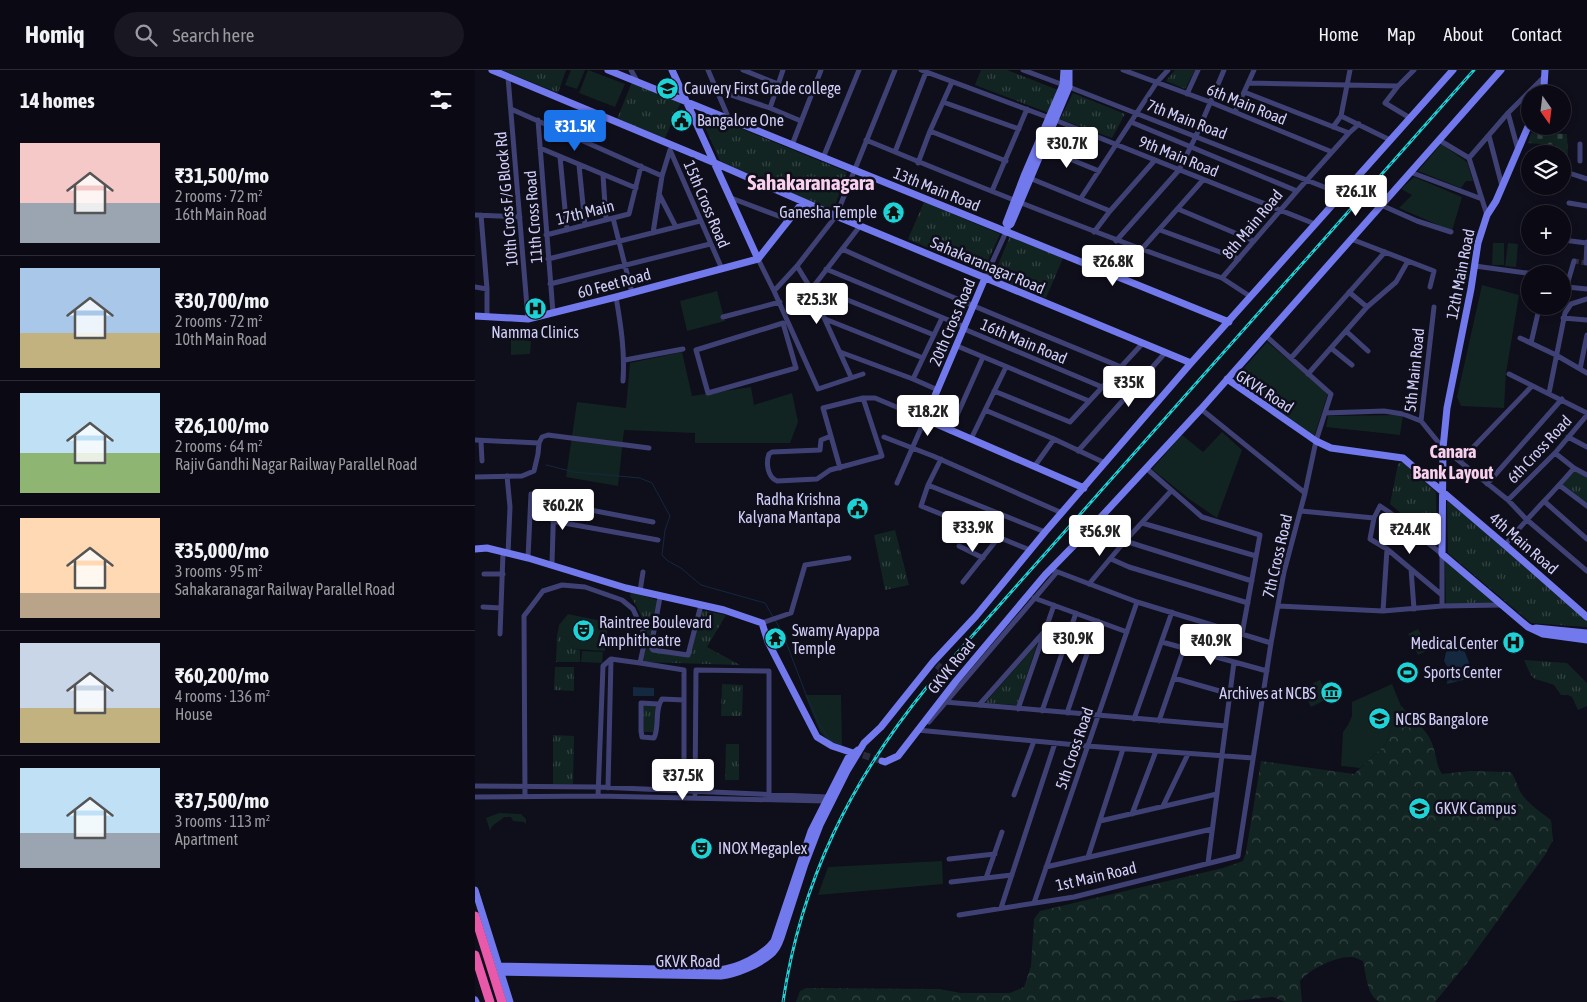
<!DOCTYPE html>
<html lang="en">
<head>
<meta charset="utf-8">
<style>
  :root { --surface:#0b0a14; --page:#191822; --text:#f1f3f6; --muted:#9a9aa0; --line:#2b2b34; --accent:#1a73e8 }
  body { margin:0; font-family:"Asap Condensed",sans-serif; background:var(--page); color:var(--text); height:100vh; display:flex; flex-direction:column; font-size:19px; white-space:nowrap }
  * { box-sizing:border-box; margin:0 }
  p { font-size:16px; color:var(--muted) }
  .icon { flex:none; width:28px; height:28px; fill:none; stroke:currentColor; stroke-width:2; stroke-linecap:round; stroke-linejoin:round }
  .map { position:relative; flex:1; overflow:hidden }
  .sheet { display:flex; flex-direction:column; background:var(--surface); width:475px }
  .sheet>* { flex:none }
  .needle { width:32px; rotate:166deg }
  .tools { position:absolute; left:1046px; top:15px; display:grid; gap:10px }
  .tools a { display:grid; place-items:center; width:50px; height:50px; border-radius:50%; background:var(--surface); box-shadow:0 2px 8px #0003,0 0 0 1px var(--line); font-size:25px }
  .price { position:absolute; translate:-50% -42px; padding:0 11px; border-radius:5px; background:#fff; color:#222; font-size:16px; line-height:32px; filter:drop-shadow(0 1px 2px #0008) }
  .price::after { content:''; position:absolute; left:50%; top:30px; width:15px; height:11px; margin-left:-8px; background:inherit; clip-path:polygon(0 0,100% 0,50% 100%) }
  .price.current { background:var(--accent); color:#fff }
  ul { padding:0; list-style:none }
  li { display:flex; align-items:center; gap:15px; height:125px; padding:0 20px }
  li+li { border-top:1px solid var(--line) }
  li span { display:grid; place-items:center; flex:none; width:140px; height:100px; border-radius:0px; color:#555 }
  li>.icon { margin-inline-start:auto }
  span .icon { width:60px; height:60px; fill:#fffc; stroke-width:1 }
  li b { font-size:21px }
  h2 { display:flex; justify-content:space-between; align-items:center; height:60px; padding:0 20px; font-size:21px }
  header { display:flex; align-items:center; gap:30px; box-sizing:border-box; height:70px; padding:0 25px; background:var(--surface); border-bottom:1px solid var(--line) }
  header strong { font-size:24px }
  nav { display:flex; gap:28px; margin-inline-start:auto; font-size:18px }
  .search { width:350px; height:45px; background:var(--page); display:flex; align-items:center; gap:12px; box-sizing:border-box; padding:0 18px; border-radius:28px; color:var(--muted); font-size:19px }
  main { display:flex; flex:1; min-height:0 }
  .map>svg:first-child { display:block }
  .green { fill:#122422 }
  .forest { fill:url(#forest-crowns) }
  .cemetery { fill:url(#cemetery-stones) }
  .park { fill:url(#park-tufts) }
  .water { fill:#14283f }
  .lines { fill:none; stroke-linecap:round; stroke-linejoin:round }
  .stream { stroke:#14283f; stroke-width:1 }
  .street-tunnel { stroke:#2c2b3c; stroke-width:5; stroke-dasharray:5 2.5; stroke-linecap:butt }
  .secondary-tunnel { stroke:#2c2b3c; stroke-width:7; stroke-dasharray:7 3.5; stroke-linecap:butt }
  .street { stroke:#3f4174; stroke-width:5 }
  .secondary { stroke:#7279ec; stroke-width:7 }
  .highway { stroke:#e959aa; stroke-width:9 }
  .rail-casing { stroke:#1dd3d6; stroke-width:3 }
  .rail { stroke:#0f0e1b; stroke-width:1; stroke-dasharray:4; stroke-linecap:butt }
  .labels { text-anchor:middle; stroke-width:5; stroke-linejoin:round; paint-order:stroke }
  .poi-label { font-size:16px; fill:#d0cef8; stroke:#0f0e1b; text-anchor:start }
  .street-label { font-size:16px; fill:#d0cef8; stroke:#0f0e1b }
  .neighbourhood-label { font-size:18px; font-weight:bold; fill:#f9d0ed; stroke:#0f0e1b }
  .district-label { font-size:21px; font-weight:bold; fill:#f9d0ed; stroke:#0f0e1b }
</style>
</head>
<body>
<header>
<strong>Homiq</strong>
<div class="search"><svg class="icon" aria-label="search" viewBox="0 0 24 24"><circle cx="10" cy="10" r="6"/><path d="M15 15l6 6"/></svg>Search here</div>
<nav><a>Home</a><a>Map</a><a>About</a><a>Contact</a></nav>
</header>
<main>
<section class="sheet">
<h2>14 homes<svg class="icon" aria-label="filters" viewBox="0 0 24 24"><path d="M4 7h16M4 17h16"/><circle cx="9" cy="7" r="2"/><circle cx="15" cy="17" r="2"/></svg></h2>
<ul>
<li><span style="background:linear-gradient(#f6c9c9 60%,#9aa5b1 0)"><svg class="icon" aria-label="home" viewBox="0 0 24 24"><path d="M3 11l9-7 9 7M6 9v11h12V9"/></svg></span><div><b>₹31,500/mo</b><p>2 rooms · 72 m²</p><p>16th Main Road</p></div></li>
<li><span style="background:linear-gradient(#a9c7e8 65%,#c2b280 0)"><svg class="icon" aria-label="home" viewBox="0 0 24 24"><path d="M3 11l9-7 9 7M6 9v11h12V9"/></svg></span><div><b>₹30,700/mo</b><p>2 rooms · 72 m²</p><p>10th Main Road</p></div></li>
<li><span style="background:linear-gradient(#bfe0f5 60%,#8fb573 0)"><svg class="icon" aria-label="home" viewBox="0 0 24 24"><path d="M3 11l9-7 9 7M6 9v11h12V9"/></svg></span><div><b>₹26,100/mo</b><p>2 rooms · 64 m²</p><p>Rajiv Gandhi Nagar Railway Parallel Road</p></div></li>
<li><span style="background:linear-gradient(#ffd9b3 75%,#b9a48a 0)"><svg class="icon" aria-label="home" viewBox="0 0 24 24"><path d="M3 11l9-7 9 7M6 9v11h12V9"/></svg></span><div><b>₹35,000/mo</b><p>3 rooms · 95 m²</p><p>Sahakaranagar Railway Parallel Road</p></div></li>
<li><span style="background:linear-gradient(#c9d6e8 65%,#c2b280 0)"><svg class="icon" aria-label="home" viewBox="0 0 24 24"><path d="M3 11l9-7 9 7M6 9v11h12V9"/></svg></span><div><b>₹60,200/mo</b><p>4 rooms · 136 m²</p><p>House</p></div></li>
<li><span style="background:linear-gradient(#bfe0f5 65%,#9aa5b1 0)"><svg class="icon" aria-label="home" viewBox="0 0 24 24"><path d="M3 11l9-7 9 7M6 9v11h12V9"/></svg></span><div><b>₹37,500/mo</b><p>3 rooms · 113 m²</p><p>Apartment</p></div></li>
</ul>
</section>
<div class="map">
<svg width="1112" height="932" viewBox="0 0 1112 932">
  <defs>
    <pattern id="forest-crowns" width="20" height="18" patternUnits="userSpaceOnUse" patternTransform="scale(1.25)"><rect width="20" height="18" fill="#122422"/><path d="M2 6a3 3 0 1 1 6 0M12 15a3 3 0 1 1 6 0" fill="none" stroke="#334343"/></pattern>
    <pattern id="cemetery-stones" width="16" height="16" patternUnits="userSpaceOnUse" patternTransform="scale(1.25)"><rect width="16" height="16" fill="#122422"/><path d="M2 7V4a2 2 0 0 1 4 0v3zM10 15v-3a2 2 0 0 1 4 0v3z" fill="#334343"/></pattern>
    <pattern id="park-tufts" width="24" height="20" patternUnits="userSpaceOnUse" patternTransform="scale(1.25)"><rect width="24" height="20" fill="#122422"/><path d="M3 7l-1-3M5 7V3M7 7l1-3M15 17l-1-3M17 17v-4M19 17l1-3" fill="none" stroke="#334343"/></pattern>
  </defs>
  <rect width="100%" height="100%" fill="#0f0e1b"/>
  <path class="green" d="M96 0H110L102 19 90 15Z
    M113 0 150 14 140 37 104 23Z
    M966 74 992 92 998 111H991L986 118 943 101Z
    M939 107 987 127 977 161 924 138 937 125 926 119Z
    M1018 173H1029V195H1017Z
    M1033 173 1043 174 1041 197 1030 196Z
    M1007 215 1044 225 1031 303 1029 338 986 336 982 327Z
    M242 221 250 251 212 261 205 231Z
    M36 268 56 271 55 284 36 285Z
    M792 272 853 323 839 367 760 308Z
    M207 282 217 326 276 317 279 335 317 323 323 352 315 373H220V363L149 360 143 416 91 407 102 332 151 338 155 293Z
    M928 345 925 365 851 357 853 346Z
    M747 362 767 380 742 448 714 429 677 399 707 365 728 382Z
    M93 544 127 551 133 556 130 581 99 579 89 566H82L84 555Z
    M943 559 954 580 943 585 933 564Z
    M107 581 128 582 127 593 106 592Z
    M845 610 854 628 836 637 827 619 836 615 838 616V613Z
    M917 614 926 636 919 650 911 674 885 698 866 696 868 662 873 655 877 646V632Z
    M330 625H366L367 676 354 671 345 662Z
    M24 743 46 744 51 749V754L49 752 38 751 36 747H29C24 753 18 752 15 761L11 748Z
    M467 791 468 814 343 825 353 797Z"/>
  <path class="forest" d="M926 636C937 647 951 659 957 673 961 683 961 695 967 704L995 701 1036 702C1041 709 1042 716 1046 723 1053 734 1066 742 1076 750L1078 770 1070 785 992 893 960 932H905C892 927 891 904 888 891 885 890 880 887 877 887 861 886 835 899 825 911L827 932H810L798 927 750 932H321L325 921 331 918 464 919 486 923H535L549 917 556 896 559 849 565 841 748 798 768 791 771 782 786 691 879 704 911 674 919 650Z"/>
  <path class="cemetery" d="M1056 63 1092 64 1093 88H1088V84H1079L1080 75 1053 73Z"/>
  <path class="park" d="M27 0H91L83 23Z
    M506 0H532L583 20 574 43 500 15Z
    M700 0H720L710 19 691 11Z
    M157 12 206 32 190 68 142 49Z
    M598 23 650 44 637 68 585 49Z
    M223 41 372 102 358 141 245 91Z
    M449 132 525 164 508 202 433 169Z
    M535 166 588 188 571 228 518 207Z
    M927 392 961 422 962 474 915 434 923 394Z
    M1099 400 1112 408V434L1087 415Z
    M972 430 1112 549V557L1056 553 973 483Z
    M420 460 434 515 410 520 399 465Z
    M970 490 1019 532 1020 535H971Z
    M156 522 185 531 175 580 213 586 225 540 251 545 232 577 265 595 168 592C173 565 171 549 155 526Z
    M82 566H89L99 579 105 580V592H81Z
    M562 574 542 635 510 633Z
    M1049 590 1092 593 1112 613V636L1103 640 1097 627 1093 625H1086L1079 615C1056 606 1060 615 1049 590Z
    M80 597H99V621L79 620Z
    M247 614 268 615 267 646H246Z
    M168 635H181V662H167Z
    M78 665 99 666 98 714H78Z
    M251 674H264V710H250Z"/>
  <path class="water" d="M984 576 988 577 989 580 1000 607 972 614 973 598 969 591 971 582 975 579Z
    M158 617 179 618V626H158Z"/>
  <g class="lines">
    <path class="stream" d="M71 395 99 402 165 408 177 413 195 446 190 460 187 485 193 491 206 498 226 515 290 533 298 547
      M300 550 308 564 330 622 344 654 355 670 366 674"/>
    <path class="street-tunnel" d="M1099 191 1111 193"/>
    <path class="secondary-tunnel" d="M462 595 478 608
      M388 685 407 691"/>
    <path class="street" d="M156 0 162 11
      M233 0 254 49
      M268 0 303 14
      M446 0 580 50 840 154
      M548 0 594 17 867 124
      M648 0 735 32 857 82
      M875 0 866 46 915 70
      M33 7 53 249
      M773 13 923 16
      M241 20 295 38 326 51
      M769 22 874 63
      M712 24 723 0
      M468 32 544 59
      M295 38 308 0
      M36 39 187 106
      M760 42 779 0
      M1033 43 1043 80
      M935 48 910 33 923 16 939 0
      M63 50 78 243
      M858 57 866 46
      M455 61 531 91
      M1014 66 1027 116
      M391 70C509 119 627 166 747 208L822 121 656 52
      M964 70 994 88 1012 145
      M1105 74V91
      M317 75 346 0
      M65 78 161 118
      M568 78 624 101
      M195 80 247 199
      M420 82 451 2
      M85 87 92 160
      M348 88 384 0
      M994 88 1033 43 1070 6
      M443 93 455 61 477 12
      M104 95 110 155
      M935 102 1007 129
      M1094 103 1112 109
      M128 105 131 150
      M552 107 635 141
      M517 121 552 39
      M822 121 874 63 884 54
      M184 124 201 157
      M256 128 314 150
      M606 128 682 12 693 0
      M1094 133 1112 136
      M906 135 942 151 976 162
      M703 139 779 171
      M0 145 45 147
      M6 145 12 219V247
      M138 148 157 223
      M685 160 764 189
      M619 162 635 141 680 90
      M178 163 187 106 195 80
      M71 165 154 144 166 96
      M876 169 959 201 955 217
      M1088 170 1112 173
      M641 171 704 100 721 66 749 0
      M367 179C459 221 553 258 646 297
      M1071 182V176
      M73 189 225 151
      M283 189 299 221 343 319 388 304
      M1111 193 1112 172
      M322 196 336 219 376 307
      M1000 196 1059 204
      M351 199 490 257
      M642 207 728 110
      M1088 207 1094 208 1092 217 1112 219
      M510 208 531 162
      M747 208 776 227
      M1094 208 1099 191
      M75 214 235 174
      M338 216 459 265
      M0 217 12 219
      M338 217 385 156
      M299 221 322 196 361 146 420 0
      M141 227C146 256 150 282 148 311
      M892 237 921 212 933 191
      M959 237 946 351 968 378 1033 430 1051 449 1112 501
      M248 247 305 232
      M1088 248 1112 250
      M350 249 448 288
      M308 253 321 298 233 323 221 280Z
      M489 259 627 317
      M871 261 893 281
      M1045 268 1081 285 1112 303
      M1056 273 1063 243
      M482 276 614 331
      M856 278 877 295
      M365 282 438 309 463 320
      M816 288 910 182
      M150 290 208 279
      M1105 299 1112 265
      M833 304 892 237 874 222
      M1034 304 1112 343
      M438 309 467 248
      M519 321 595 352 668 273
      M1074 323 1090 243 1096 234 1112 229
      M726 339 830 423
      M510 340 579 369 630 393
      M850 343 909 341 928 344 946 351
      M475 361 508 287
      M356 366 346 370 345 380 297 382 294 384C291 392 292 407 302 411L342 409 355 400 407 386 388 328
      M409 367 458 386 587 443
      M1093 367 1112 377
      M496 369 531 297
      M0 370 64 373 63 384 59 401 47 406 0 407
      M6 371 7 391
      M64 373 67 367 73 365 174 378
      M603 381 690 283
      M1080 383 1099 398 1112 405
      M466 389 453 415 446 436 555 480
      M985 391 1057 316
      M559 397 579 369
      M365 398 348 338 388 328H400L450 349 422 413
      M671 398 727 447 785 465 767 564
      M32 406 35 437 33 484
      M1012 414 1087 329
      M453 415 570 462
      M1084 415 1112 436
      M696 421 650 471 777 511
      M1033 430 1080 383 1112 345
      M1070 432 1112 469
      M79 433 178 452
      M826 441 899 448
      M78 451 183 470
      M667 453 781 486
      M1030 475C1052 448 1077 424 1099 398
      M484 476 508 488
      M53 488 56 424
      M636 489 654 497 773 533
      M77 494 79 427
      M575 499 662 532 796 573
      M936 499 939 539
      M9 504H28
      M488 512 524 467
      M614 514 650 471
      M165 521 168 502
      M185 527 176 577 178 580 213 585 226 535
      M559 528 652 562
      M803 536 908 541 967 536 1028 535
      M967 536V484L914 442 905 436 899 448 895 469 912 479 967 525
      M8 537 26 538
      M908 541 912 479
      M287 553 316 543 330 495 374 488
      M25 564 28 483
      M687 572 792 601
      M165 593 209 600V722
      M699 608 755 624
      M470 632 751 656
      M183 634 166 633V661L167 667 179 668C185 656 179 640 187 629L209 630
      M504 635 568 563
      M543 639 579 535
      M567 641 601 543
      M592 643 623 551
      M659 649 697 542
      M684 651 709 578
      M454 652 582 502
      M442 660 612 676 778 688
      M0 716 123 717 353 727
      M133 718 136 589
      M220 724 221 600 294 601V725
      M539 725 559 671
      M0 727 123 726 351 731
      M50 727 49 546 68 521 87 515 110 517 147 530 158 539 168 561V579L165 593 136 589 128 596 123 726
      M688 736 713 684
      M657 744 681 681
      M625 751 742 724
      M613 787 648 679
      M474 789 520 784
      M733 793 759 592
      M571 797 737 759
      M511 808 527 762
      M476 812 537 805
      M559 833 662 532
      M526 838 580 673
      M484 845 599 827 763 786 796 573 809 502 830 423 841 371 856 324 791 266"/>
    <path class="secondary" d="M17 0 240 93 361 146 716 293
      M133 0 754 252
      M197 0 283 189
      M1067 24 1069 16 1070 0
      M1055 52 1021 131 1012 145 1003 173 996 219 972 338 968 378 967 484 1053 557 1068 564 1112 570
      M533 156 531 153 549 106 588 15 589 0
      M531 162 533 156 536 154 594 17V0
      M283 189 328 132
      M510 208 450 349 609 418
      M0 246 53 249 141 227 283 189
      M752 309 841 371 856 378 928 388 1030 475 1112 547
      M0 479 12 478 53 488 151 518 249 540 287 553 293 572 342 667 357 676 381 684
      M1061 558 1112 563
      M407 691 410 692 423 686 481 611 570 505 613 461 726 339 1026 0
      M0 820 35 932
      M24 896 244 900C262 898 288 886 299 871L336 761 373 688 383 680
      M26 902 246 906C262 904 283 895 295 885 301 881 304 874 306 868L330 794 345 755 372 701 389 673 406 657 458 592 501 546 570 462 716 293 978 0
      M0 930 1 932"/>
    <path class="highway" d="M0 846 27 932
      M0 885 15 932"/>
    <defs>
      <path id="rail" d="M308 932C326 811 375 712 452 617L999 0"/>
    </defs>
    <use href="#rail" class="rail-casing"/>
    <use href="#rail" class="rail"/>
  </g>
  <defs>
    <symbol id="university-disc" viewBox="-11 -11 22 22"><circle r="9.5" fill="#1dd3d6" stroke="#0f0e1b"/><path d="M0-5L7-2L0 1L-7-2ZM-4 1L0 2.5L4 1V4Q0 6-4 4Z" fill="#111"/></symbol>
    <symbol id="civic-disc" viewBox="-11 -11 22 22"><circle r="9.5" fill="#1dd3d6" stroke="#0f0e1b"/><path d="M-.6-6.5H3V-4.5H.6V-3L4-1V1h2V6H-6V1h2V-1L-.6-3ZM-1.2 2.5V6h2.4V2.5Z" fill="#111"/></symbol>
    <symbol id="temple-disc" viewBox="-11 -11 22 22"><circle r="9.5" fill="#1dd3d6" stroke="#0f0e1b"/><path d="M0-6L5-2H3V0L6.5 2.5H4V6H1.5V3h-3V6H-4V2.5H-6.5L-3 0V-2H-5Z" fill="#111"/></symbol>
    <symbol id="hospital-disc" viewBox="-11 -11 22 22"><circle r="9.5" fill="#1dd3d6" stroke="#0f0e1b"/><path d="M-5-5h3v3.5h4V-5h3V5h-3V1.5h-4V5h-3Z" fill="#111"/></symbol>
    <symbol id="theatre-disc" viewBox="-11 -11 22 22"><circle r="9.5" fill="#1dd3d6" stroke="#0f0e1b"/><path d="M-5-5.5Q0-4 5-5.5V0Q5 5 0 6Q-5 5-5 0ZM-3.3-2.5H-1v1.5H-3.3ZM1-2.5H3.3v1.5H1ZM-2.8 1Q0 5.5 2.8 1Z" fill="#111"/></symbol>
    <symbol id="stadium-disc" viewBox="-11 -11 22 22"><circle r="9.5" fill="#1dd3d6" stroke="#0f0e1b"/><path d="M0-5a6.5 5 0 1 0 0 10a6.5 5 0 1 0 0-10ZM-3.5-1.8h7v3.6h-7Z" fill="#111"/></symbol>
    <symbol id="museum-disc" viewBox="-11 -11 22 22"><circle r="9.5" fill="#1dd3d6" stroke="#0f0e1b"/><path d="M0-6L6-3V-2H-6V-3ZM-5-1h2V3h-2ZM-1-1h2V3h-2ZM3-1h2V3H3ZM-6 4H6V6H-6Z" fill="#111"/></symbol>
  </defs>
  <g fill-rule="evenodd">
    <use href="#university-disc" x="180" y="6" width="25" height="25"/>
    <use href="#civic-disc" x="194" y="38" width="25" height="25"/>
    <use href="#temple-disc" x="406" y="130" width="25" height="25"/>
    <use href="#hospital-disc" x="48" y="226" width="25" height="25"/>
    <use href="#civic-disc" x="370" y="426" width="25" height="25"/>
    <use href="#theatre-disc" x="96" y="548" width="25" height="25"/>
    <use href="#temple-disc" x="288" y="556" width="25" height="25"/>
    <use href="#hospital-disc" x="1026" y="560" width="25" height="25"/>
    <use href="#stadium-disc" x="920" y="590" width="25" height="25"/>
    <use href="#museum-disc" x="844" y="610" width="25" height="25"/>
    <use href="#university-disc" x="892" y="636" width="25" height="25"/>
    <use href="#university-disc" x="932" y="726" width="25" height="25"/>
    <use href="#theatre-disc" x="214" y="766" width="25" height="25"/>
  </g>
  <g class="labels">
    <g class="poi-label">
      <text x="209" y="24">Cauvery First Grade college</text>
      <text x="222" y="56">Bangalore One</text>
      <text x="402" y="148" text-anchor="end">Ganesha Temple</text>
      <text x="60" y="268" text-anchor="middle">Namma Clinics</text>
      <text x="366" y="435" text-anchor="end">Radha Krishna<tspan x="366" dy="18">Kalyana Mantapa</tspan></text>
      <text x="124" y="558">Raintree Boulevard<tspan x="124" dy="18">Amphitheatre</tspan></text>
      <text x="317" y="566">Swamy Ayappa<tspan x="317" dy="18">Temple</tspan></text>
      <text x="1023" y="579" text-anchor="end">Medical Center</text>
      <text x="949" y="608">Sports Center</text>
      <text x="841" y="629" text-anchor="end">Archives at NCBS</text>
      <text x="920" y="655">NCBS Bangalore</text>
      <text x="960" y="744">GKVK Campus</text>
      <text x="243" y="784">INOX Megaplex</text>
    </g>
    <g class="street-label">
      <text transform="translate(772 34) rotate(22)" y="6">6th Main Road</text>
      <text transform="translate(712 49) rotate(21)" y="6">7th Main Road</text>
      <text transform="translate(704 86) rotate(22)" y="6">9th Main Road</text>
      <text transform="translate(462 119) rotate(22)" y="6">13th Main Road</text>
      <text transform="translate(31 129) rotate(-95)" y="6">10th Cross F/G Block Rd</text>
      <text transform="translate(232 134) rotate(67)" y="6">15th Cross Road</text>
      <text transform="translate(110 142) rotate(-14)" y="6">17th Main</text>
      <text transform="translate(58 147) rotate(-94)" y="6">11th Cross Road</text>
      <text transform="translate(777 154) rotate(-50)" y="6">8th Main Road</text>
      <text transform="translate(513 195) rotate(23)" y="6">Sahakaranagar Road</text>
      <text transform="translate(985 204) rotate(-79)" y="6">12th Main Road</text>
      <text transform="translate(139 213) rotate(-15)" y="6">60 Feet Road</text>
      <text transform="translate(477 252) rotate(-67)" y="6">20th Cross Road</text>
      <text transform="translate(549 271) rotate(23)" y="6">16th Main Road</text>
      <text transform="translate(939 300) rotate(-84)" y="6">5th Main Road</text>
      <text transform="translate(790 321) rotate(33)" y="6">GKVK Road</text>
      <text transform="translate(1064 379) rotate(-47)" y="6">6th Cross Road</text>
      <text transform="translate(1049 473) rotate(41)" y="6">4th Main Road</text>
      <text transform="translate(802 486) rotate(-77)" y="6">7th Cross Road</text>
      <text transform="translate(476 596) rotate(-51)" y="6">GKVK Road</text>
      <text transform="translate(599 678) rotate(-71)" y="6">5th Cross Road</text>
      <text transform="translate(621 806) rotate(-13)" y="6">1st Main Road</text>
      <text x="213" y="897">GKVK Road</text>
    </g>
    <g class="neighbourhood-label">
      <text x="978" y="388">Canara<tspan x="978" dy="21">Bank Layout</tspan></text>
    </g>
    <g class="district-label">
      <text x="336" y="120">Sahakaranagara</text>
    </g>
  </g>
</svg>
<div class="tools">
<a><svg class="needle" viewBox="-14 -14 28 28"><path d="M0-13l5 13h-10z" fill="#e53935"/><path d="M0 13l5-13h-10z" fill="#9a9aa0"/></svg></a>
<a><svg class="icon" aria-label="layers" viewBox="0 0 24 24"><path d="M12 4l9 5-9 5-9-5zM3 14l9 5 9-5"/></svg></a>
<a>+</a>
<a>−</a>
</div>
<b class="price current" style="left:100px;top:82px">₹31.5K</b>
<b class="price" style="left:592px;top:99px">₹30.7K</b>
<b class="price" style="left:881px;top:147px">₹26.1K</b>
<b class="price" style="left:638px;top:217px">₹26.8K</b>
<b class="price" style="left:342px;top:255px">₹25.3K</b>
<b class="price" style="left:654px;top:338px">₹35K</b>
<b class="price" style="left:453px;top:367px">₹18.2K</b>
<b class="price" style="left:88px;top:461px">₹60.2K</b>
<b class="price" style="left:498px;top:483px">₹33.9K</b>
<b class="price" style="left:935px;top:485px">₹24.4K</b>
<b class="price" style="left:625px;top:487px">₹56.9K</b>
<b class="price" style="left:598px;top:594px">₹30.9K</b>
<b class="price" style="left:736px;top:596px">₹40.9K</b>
<b class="price" style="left:208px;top:731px">₹37.5K</b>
</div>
</main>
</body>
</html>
